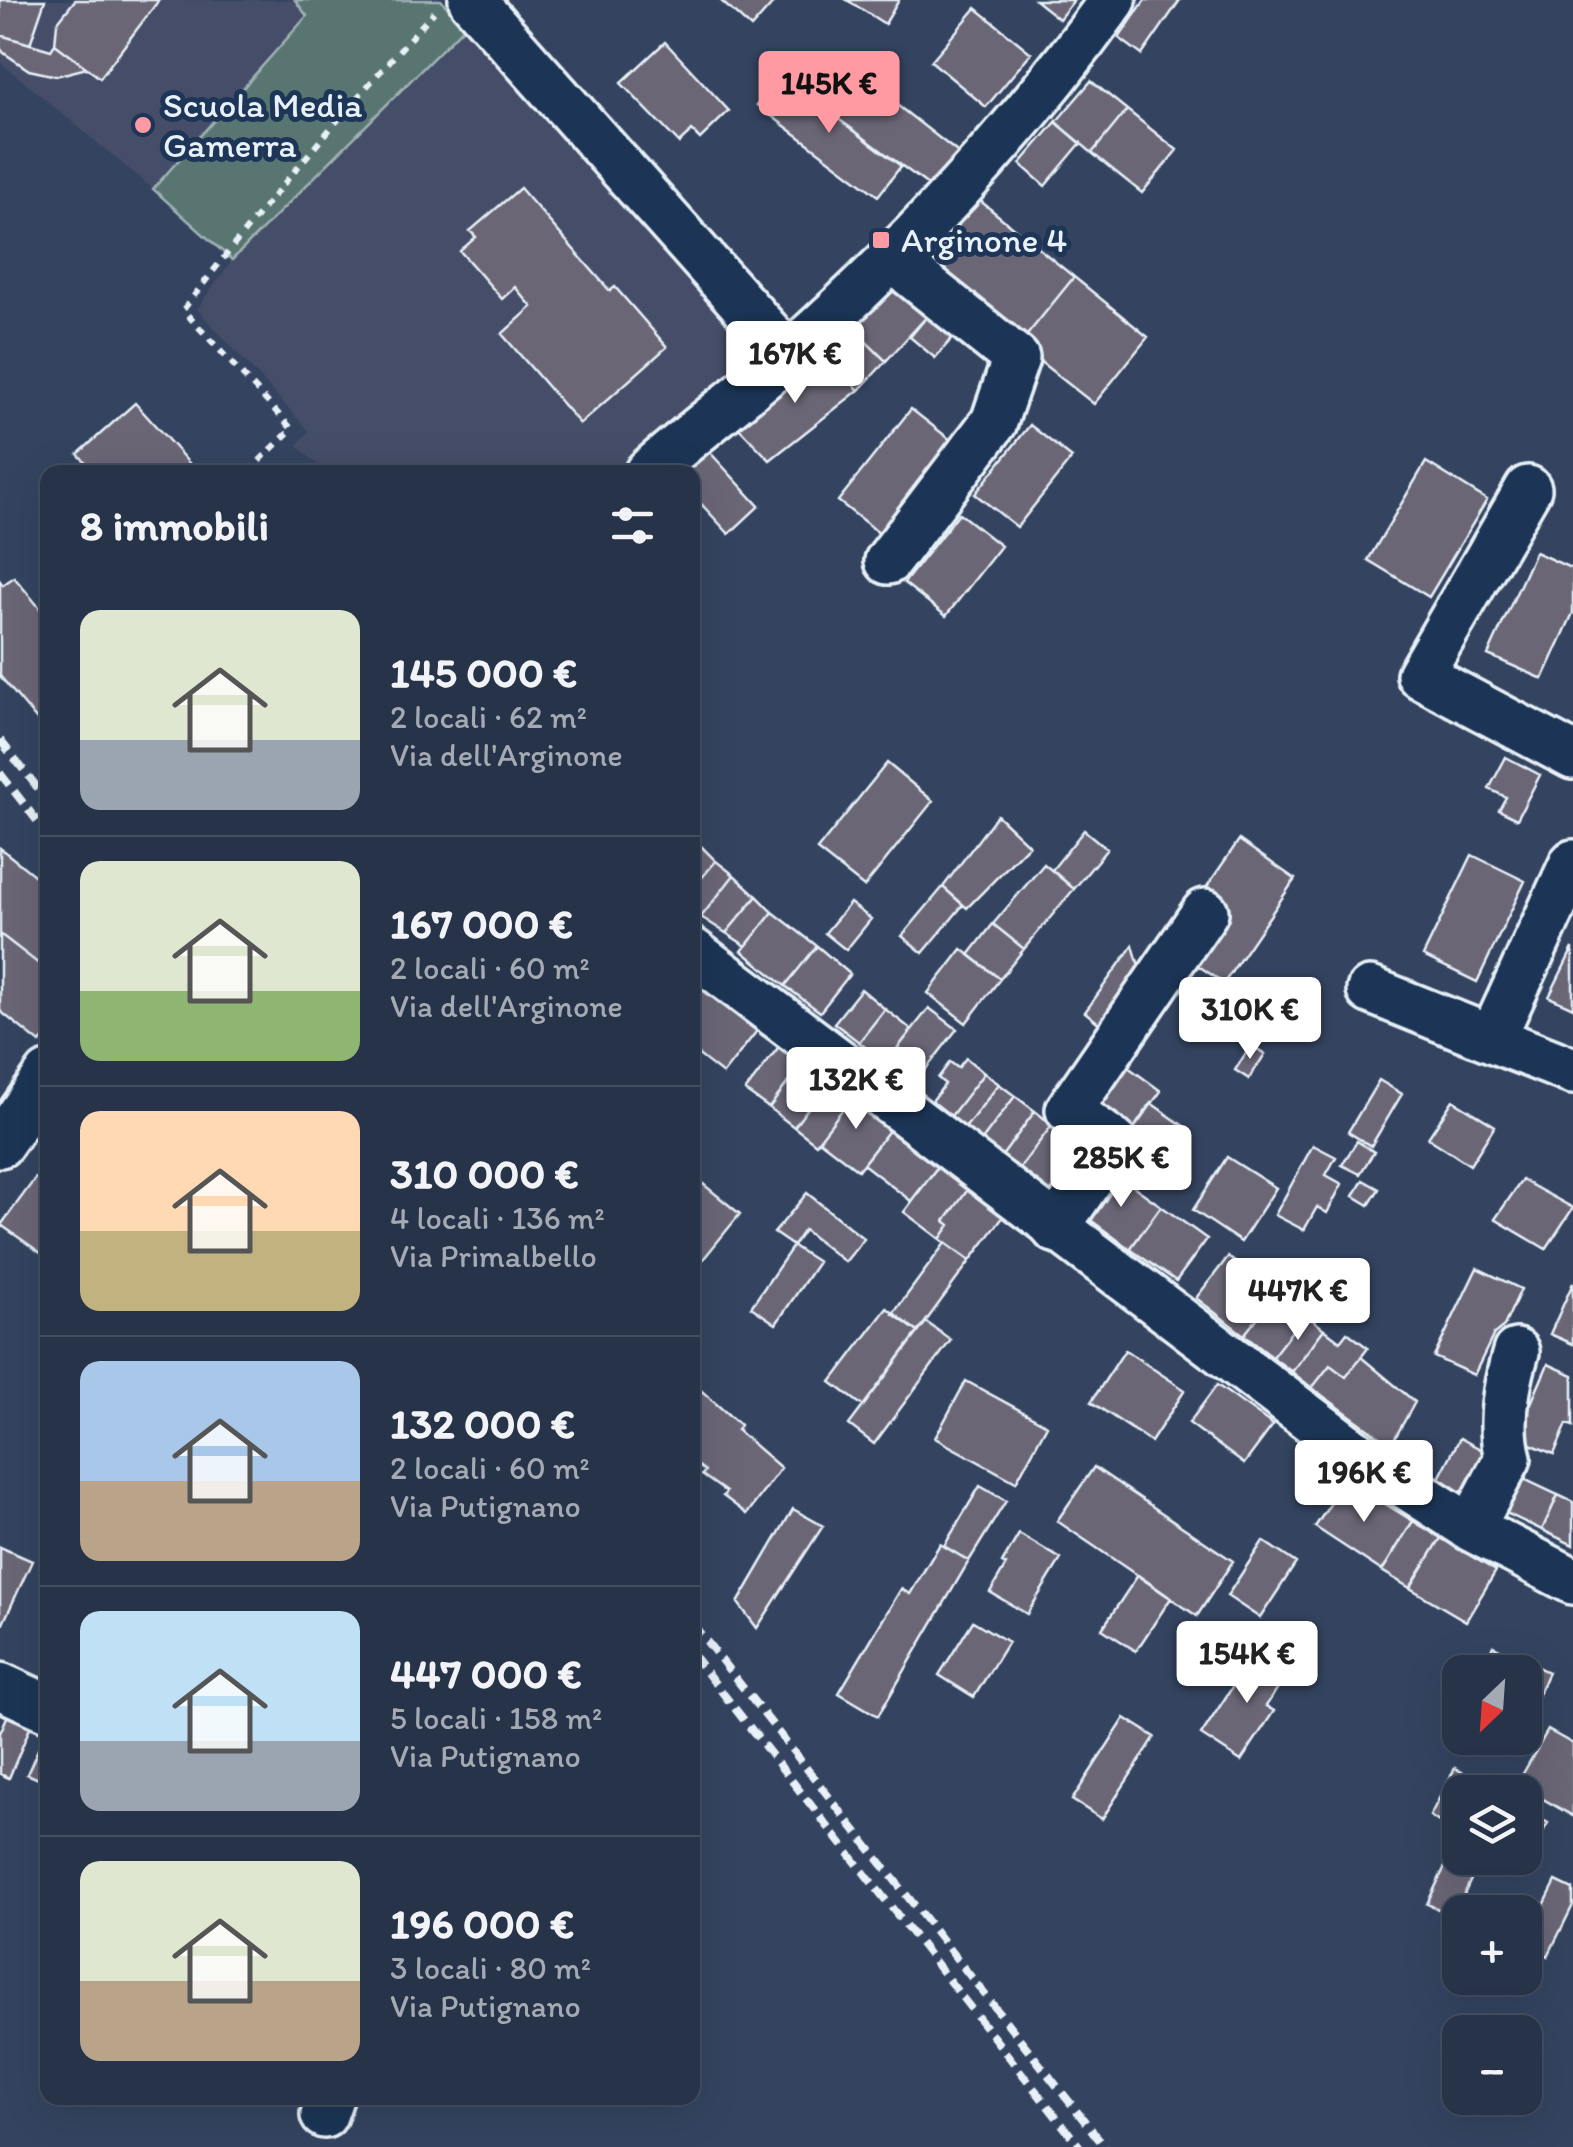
<!DOCTYPE html>
<html lang="it">
<head>
<meta charset="utf-8">
<style>
  :root { --surface:#273348; --page:#333f52; --text:#f1f3f6; --muted:#a4aab4; --line:#434e60; --accent:#ff9aa2 }
  body { margin:0; font-family:Itim,sans-serif; background:var(--page); color:var(--text); height:100vh; display:flex; flex-direction:column; font-size:38px; white-space:nowrap }
  * { box-sizing:border-box; margin:0 }
  p { font-size:32px; color:var(--muted) }
  .icon { flex:none; width:55px; height:55px; fill:none; stroke:currentColor; stroke-width:2; stroke-linecap:round; stroke-linejoin:round }
  .map { position:relative; flex:1; overflow:hidden }
  .side { position:absolute; left:40px; top:465px; width:660px; height:1640px; display:flex; flex-direction:column; background:var(--surface); border-radius:20px; box-shadow:0 10px 40px #0002,0 0 0 2px var(--line) }
  .side>* { flex:none }
  .needle { width:65px; rotate:205deg }
  .tools { position:absolute; left:1442px; top:1655px; display:grid; gap:20px }
  .tools a { display:grid; place-items:center; width:100px; height:100px; border-radius:20px; background:var(--surface); box-shadow:0 10px 40px #0002,0 0 0 2px var(--line); font-size:50px }
  .price { position:absolute; translate:-50% -85px; padding:0 22px; border-radius:10px; background:#fff; color:#222; font-size:32px; line-height:65px; filter:drop-shadow(0 2px 5px #0008) }
  .price::after { content:''; position:absolute; left:50%; top:60px; width:30px; height:22px; margin-left:-15px; background:inherit; clip-path:polygon(0 0,100% 0,50% 100%) }
  .price.active { background:var(--accent); color:#111 }
  ul { padding:0; list-style:none }
  li { display:flex; align-items:center; gap:30px; height:250px; padding:0 40px }
  li+li { border-top:2px solid var(--line) }
  li span { display:grid; place-items:center; flex:none; width:280px; height:200px; border-radius:20px; color:#555 }
  li>.icon { margin-inline-start:auto }
  span .icon { width:120px; height:120px; fill:#fffc; stroke-width:1 }
  li b { font-size:42px }
  h2 { display:flex; justify-content:space-between; align-items:center; height:120px; padding:0 40px; font-size:42px }
  .map>svg:first-child { display:block }
  .built { fill:#444e67 }
  .green { fill:#597572; stroke:#a0b3b5; stroke-width:2.5 }
  .building { fill:#6b6676; stroke:#e8f1f8; stroke-width:2.5 }
  .lines { fill:none; stroke-linecap:round; stroke-linejoin:round }
  .minor-casing { stroke:#e8f1f8; stroke-width:52 }
  .path { stroke:#e8f1f8; stroke-width:6; stroke-dasharray:8 8; stroke-linecap:butt }
  .minor { stroke:#1d3557; stroke-width:45 }
  .rail { stroke:#e8f1f8; stroke-width:8; stroke-dasharray:15 8; stroke-linecap:butt }
  .poi-dot { fill:#ff9aa2; stroke:#1d3557; stroke-width:4 }
  .labels { text-anchor:middle; stroke-width:10; stroke-linejoin:round; paint-order:stroke }
  .poi-label { font-size:35px; fill:#e8f1f8; stroke:#1d3557; text-anchor:start }
</style>
</head>
<body>
<div class="map">
<svg width="1573" height="2147" viewBox="0 0 1573 2147">
  <rect width="100%" height="100%" fill="#344460"/>
  <filter id="ink" filterUnits="userSpaceOnUse"><feTurbulence type="fractalNoise" baseFrequency=".01" numOctaves="2"/><feDisplacementMap in="SourceGraphic" scale="20" xChannelSelector="R" yChannelSelector="G"/><feConvolveMatrix kernelMatrix="1 2 1 2 8 2 1 2 1" color-interpolation-filters="sRGB"/></filter>
  <g filter="url(#ink)">
    <path class="built" d="M0 0H295L307 16 153 189 0 62Z
      M464 27 754 351 622 472H325L297 445 309 431 197 309 232 260Z"/>
    <path class="green" d="M295 0H441L464 27 232 260 153 189 307 16Z"/>
    <path class="building" d="M0 0H45L30 44 0 35Z
      M75 0H159L100 78 55 44 57 23Z
      M720 0H776L751 28Z
      M847 0H899L885 24Z
      M1035 0H1074L1059 19Z
      M1145 0H1180L1142 55 1119 38Z
      M976 8 1031 53 986 107 931 61Z
      M0 35 51 50 55 44 87 68 56 76 29 70 4 53 0 48Z
      M665 42 729 111 700 139 692 131 679 143 621 83Z
      M780 75 901 166 878 196 757 105Z
      M861 77 961 155 932 188 833 115Z
      M1091 81 1127 110 1092 153 1056 122Z
      M1127 110 1177 150 1142 193 1092 153Z
      M1056 122 1081 143 1045 186 1020 164Z
      M520 188 610 291 615 287 667 347 580 424 502 334 532 307 515 287 502 299 460 251 476 237 470 231Z
      M973 195 1074 277 1019 345 918 263Z
      M1074 277 1148 337 1094 404 1019 345Z
      M898 284 930 313 886 361 848 324 877 294 883 300Z
      M930 313 955 335 935 358 910 337Z
      M848 324 886 361 859 390 820 353Z
      M820 353 859 390 770 460 732 421Z
      M135 403 197 472H95L78 454Z
      M911 409 952 441 880 534 838 501Z
      M1030 425 1072 458 1017 527 975 494Z
      M706 448 759 506 729 534 692 494V472H678Z
      M1426 462 1487 500 1429 597 1368 560Z
      M959 513 1001 546 946 616 904 583Z
      M1535 552 1573 569V613L1543 679 1488 655Z
      M14 577 48 618V733L0 676V581L3 585Z
      M1506 757 1540 775 1517 819 1499 810 1506 797 1489 789Z
      M887 763 933 801 864 887 817 850Z
      M997 815 1029 845 967 908 943 887Z
      M1084 830 1107 849 1074 889 1052 870Z
      M1239 840 1295 879 1224 983 1185 957 1224 900 1206 888Z
      M698 843 716 861 692 889V849Z
      M0 848 48 886V971L0 934Z
      M1472 855 1525 881 1477 982 1423 956Z
      M716 861 734 875 701 917 692 911V889Z
      M1044 864 1074 889 1024 949 993 924Z
      M734 875 757 896 726 933 701 917Z
      M943 887 963 905 923 953 902 936Z
      M757 896 773 912 746 946 726 933Z
      M850 903 871 919 846 950 825 933Z
      M773 912 817 946 785 986 742 951Z
      M993 924 1024 949 1000 979 969 955Z
      M0 934 48 971V1033L40 1043 0 1011Z
      M1133 945 1144 984 1106 1029 1085 1012Z
      M817 946 850 974 820 1012 785 986Z
      M1573 948V1008L1549 997Z
      M962 949 1000 979 966 1023 928 993Z
      M706 986 760 1027 723 1074 692 1050V1003Z
      M861 989 885 1009 859 1042 834 1023Z
      M929 1008 957 1029 913 1086 885 1064Z
      M885 1009 912 1030 885 1064 859 1042Z
      M784 1040 807 1057 769 1108 745 1091Z
      M1251 1045 1265 1054 1249 1079 1235 1070Z
      M807 1057 832 1076 794 1127 769 1108Z
      M966 1058 984 1073 951 1116 932 1101 945 1084 938 1078 950 1062 958 1068Z
      M1124 1064 1161 1091 1128 1137 1091 1111Z
      M984 1073 999 1084 965 1128 951 1116Z
      M832 1076 855 1093 816 1144 794 1127Z
      M1379 1080 1402 1094 1371 1146 1348 1132Z
      M999 1084 1015 1096 982 1140 965 1128Z
      M855 1093 894 1124 858 1170 819 1140Z
      M1015 1096 1035 1111 1002 1156 982 1140Z
      M1453 1100 1495 1126 1470 1165 1428 1138Z
      M1151 1103 1188 1129 1160 1170 1123 1144Z
      M1035 1111 1052 1125 1019 1169 1002 1156Z
      M894 1124 942 1161 911 1201 863 1164Z
      M1052 1125 1096 1157 1063 1202 1019 1169Z
      M1357 1141 1374 1152 1360 1174 1342 1165Z
      M1313 1145 1336 1157 1326 1175 1342 1184 1327 1213 1317 1207 1304 1230 1275 1215Z
      M1227 1157 1276 1188 1241 1242 1193 1210Z
      M48 1161V1258L1 1225Z
      M942 1161 972 1184 945 1221 950 1225 940 1239 904 1212Z
      M1112 1171 1161 1206 1130 1249 1081 1213Z
      M692 1175 740 1214 692 1273Z
      M1363 1180 1379 1189 1369 1205 1354 1196Z
      M1522 1180 1573 1208 1546 1249 1495 1219Z
      M972 1184 1007 1212 970 1261 940 1239 950 1225 945 1221Z
      M807 1193 864 1239 845 1262 804 1230 793 1246 774 1233Z
      M1161 1206 1207 1239 1176 1281 1130 1249Z
      M945 1243 970 1261 918 1332 893 1314Z
      M793 1246 818 1262 776 1324 751 1307Z
      M1228 1257 1277 1293 1244 1335 1196 1298Z
      M1477 1268 1521 1289 1504 1326 1494 1334 1474 1375 1434 1357Z
      M1573 1283V1344L1550 1334Z
      M1277 1293 1305 1314 1272 1357 1244 1335Z
      M887 1308 918 1332 863 1406 831 1382Z
      M1305 1314 1324 1329 1292 1372 1272 1357Z
      M926 1322 951 1340 874 1444 849 1425Z
      M1324 1329 1340 1341 1347 1332 1368 1348 1346 1377 1330 1365 1312 1388 1292 1372Z
      M1125 1350 1185 1390 1151 1442 1091 1402Z
      M1361 1357 1415 1402 1391 1445 1312 1388 1330 1365 1346 1377Z
      M1548 1364 1573 1375V1426L1567 1424 1554 1454 1516 1438Z
      M692 1376 698 1380 695 1385 740 1425 737 1430 781 1468 747 1514 723 1496 726 1492 702 1475 705 1471 692 1461Z
      M966 1381 1047 1425 1016 1482 935 1438Z
      M1217 1385 1273 1425 1244 1464 1189 1423Z
      M1460 1438 1497 1458 1474 1499 1438 1480Z
      M1094 1467 1233 1561 1197 1616 1057 1521Z
      M1511 1473 1558 1495 1542 1530 1495 1508Z
      M1346 1480 1413 1521 1382 1571 1315 1527Z
      M980 1486 1006 1501 969 1561 944 1546Z
      M1558 1495 1573 1502V1545L1542 1530Z
      M793 1509 823 1526 757 1628 738 1603Z
      M1413 1521 1441 1538 1410 1588 1382 1571Z
      M1019 1534 1061 1559 1027 1614 990 1592 1006 1565 1002 1563Z
      M1441 1538 1496 1571 1466 1621 1410 1588Z
      M1263 1541 1296 1563 1260 1618 1227 1596Z
      M940 1544 969 1561 878 1716 839 1693 901 1589 910 1594Z
      M0 1547 32 1561 0 1630Z
      M1138 1575 1171 1598 1136 1651 1102 1629Z
      M973 1621 1008 1642 974 1697 939 1675Z
      M1214 1633 1238 1651 1213 1683 1190 1665Z
      M1493 1646 1548 1672 1531 1710 1525 1707V1672H1481Z
      M1258 1648 1290 1669 1266 1706 1274 1711 1241 1761 1201 1735Z
      M11 1708 34 1718 9 1778 0 1774V1733Z
      M1125 1718 1155 1737 1102 1819 1072 1800Z
      M48 1727V1783L27 1774Z
      M1548 1730 1573 1744V1816L1517 1784Z
      M1455 1768 1496 1792H1460V1836L1430 1816Z
      M1525 1810 1548 1823 1525 1863 1515 1858H1525Z
      M1454 1848 1460 1851V1858L1480 1860 1454 1916 1427 1904Z
      M1556 1881 1573 1889V1905L1548 1956 1525 1944Z"/>
    <g class="lines">
      <defs>
        <path id="minor" d="M472 0 788 355
          M648 472C694 432 743 395 789 355 908 249 1020 129 1113 0
          M1528 489 1420 675 1573 756
          M888 561 994 422 1016 358 891 258
          M1573 863 1492 1039 1573 1071
          M692 951 1354 1452 1471 1528 1573 1581
          M1370 990 1492 1039
          M0 1144 48 1075
          M1055 1229 1115 1143 1069 1110 1205 912
          M1471 1528 1508 1458C1499 1424 1506 1386 1516 1352
          M0 1686 48 1708
          M324 2115 330 2098"/>
      </defs>
      <use href="#minor" class="minor-casing"/>
      <path class="path" d="M248 472 292 429 183 310C262 207 346 108 434 12"/>
      <use href="#minor" class="minor"/>
      <path class="rail" d="M0 740 48 801
        M0 773 48 835
        M692 1623 1105 2147
        M692 1654 1080 2147"/>
    </g>
  </g>
  <g class="poi-dot">
    <circle cx="143" cy="125" r="10"/>
    <rect x="871" y="230" width="20" height="20" rx="5"/>
  </g>
  <g class="labels">
    <g class="poi-label">
      <text x="163" y="117">Scuola Media<tspan x="163" dy="40">Gamerra</tspan></text>
      <text x="901" y="252">Arginone 4</text>
    </g>
  </g>
</svg>
<div class="tools">
<a><svg class="needle" viewBox="-14 -14 28 28"><path d="M0-13l5 13h-10z" fill="#e53935"/><path d="M0 13l5-13h-10z" fill="#a4aab4"/></svg></a>
<a><svg class="icon" aria-label="layers" viewBox="0 0 24 24"><path d="M12 4l9 5-9 5-9-5zM3 14l9 5 9-5"/></svg></a>
<a>+</a>
<a>−</a>
</div>
<b class="price active" style="left:829px;top:136px">145K €</b>
<b class="price" style="left:795px;top:406px">167K €</b>
<b class="price" style="left:1250px;top:1062px">310K €</b>
<b class="price" style="left:856px;top:1132px">132K €</b>
<b class="price" style="left:1121px;top:1210px">285K €</b>
<b class="price" style="left:1298px;top:1343px">447K €</b>
<b class="price" style="left:1364px;top:1525px">196K €</b>
<b class="price" style="left:1247px;top:1706px">154K €</b>
<section class="side">
<h2>8 immobili<svg class="icon" aria-label="filters" viewBox="0 0 24 24"><path d="M4 7h16M4 17h16"/><circle cx="9" cy="7" r="2"/><circle cx="15" cy="17" r="2"/></svg></h2>
<ul>
<li><span style="background:linear-gradient(#dfe7d0 65%,#9aa5b1 0)"><svg class="icon" aria-label="home" viewBox="0 0 24 24"><path d="M3 11l9-7 9 7M6 9v11h12V9"/></svg></span><div><b>145 000 €</b><p>2 locali · 62 m²</p><p>Via dell'Arginone</p></div></li>
<li><span style="background:linear-gradient(#dfe7d0 65%,#8fb573 0)"><svg class="icon" aria-label="home" viewBox="0 0 24 24"><path d="M3 11l9-7 9 7M6 9v11h12V9"/></svg></span><div><b>167 000 €</b><p>2 locali · 60 m²</p><p>Via dell'Arginone</p></div></li>
<li><span style="background:linear-gradient(#ffd9b3 60%,#c2b280 0)"><svg class="icon" aria-label="home" viewBox="0 0 24 24"><path d="M3 11l9-7 9 7M6 9v11h12V9"/></svg></span><div><b>310 000 €</b><p>4 locali · 136 m²</p><p>Via Primalbello</p></div></li>
<li><span style="background:linear-gradient(#a9c7e8 60%,#b9a48a 0)"><svg class="icon" aria-label="home" viewBox="0 0 24 24"><path d="M3 11l9-7 9 7M6 9v11h12V9"/></svg></span><div><b>132 000 €</b><p>2 locali · 60 m²</p><p>Via Putignano</p></div></li>
<li><span style="background:linear-gradient(#bfe0f5 65%,#9aa5b1 0)"><svg class="icon" aria-label="home" viewBox="0 0 24 24"><path d="M3 11l9-7 9 7M6 9v11h12V9"/></svg></span><div><b>447 000 €</b><p>5 locali · 158 m²</p><p>Via Putignano</p></div></li>
<li><span style="background:linear-gradient(#dfe7d0 60%,#b9a48a 0)"><svg class="icon" aria-label="home" viewBox="0 0 24 24"><path d="M3 11l9-7 9 7M6 9v11h12V9"/></svg></span><div><b>196 000 €</b><p>3 locali · 80 m²</p><p>Via Putignano</p></div></li>
</ul>
</section>
</div>
</body>
</html>
